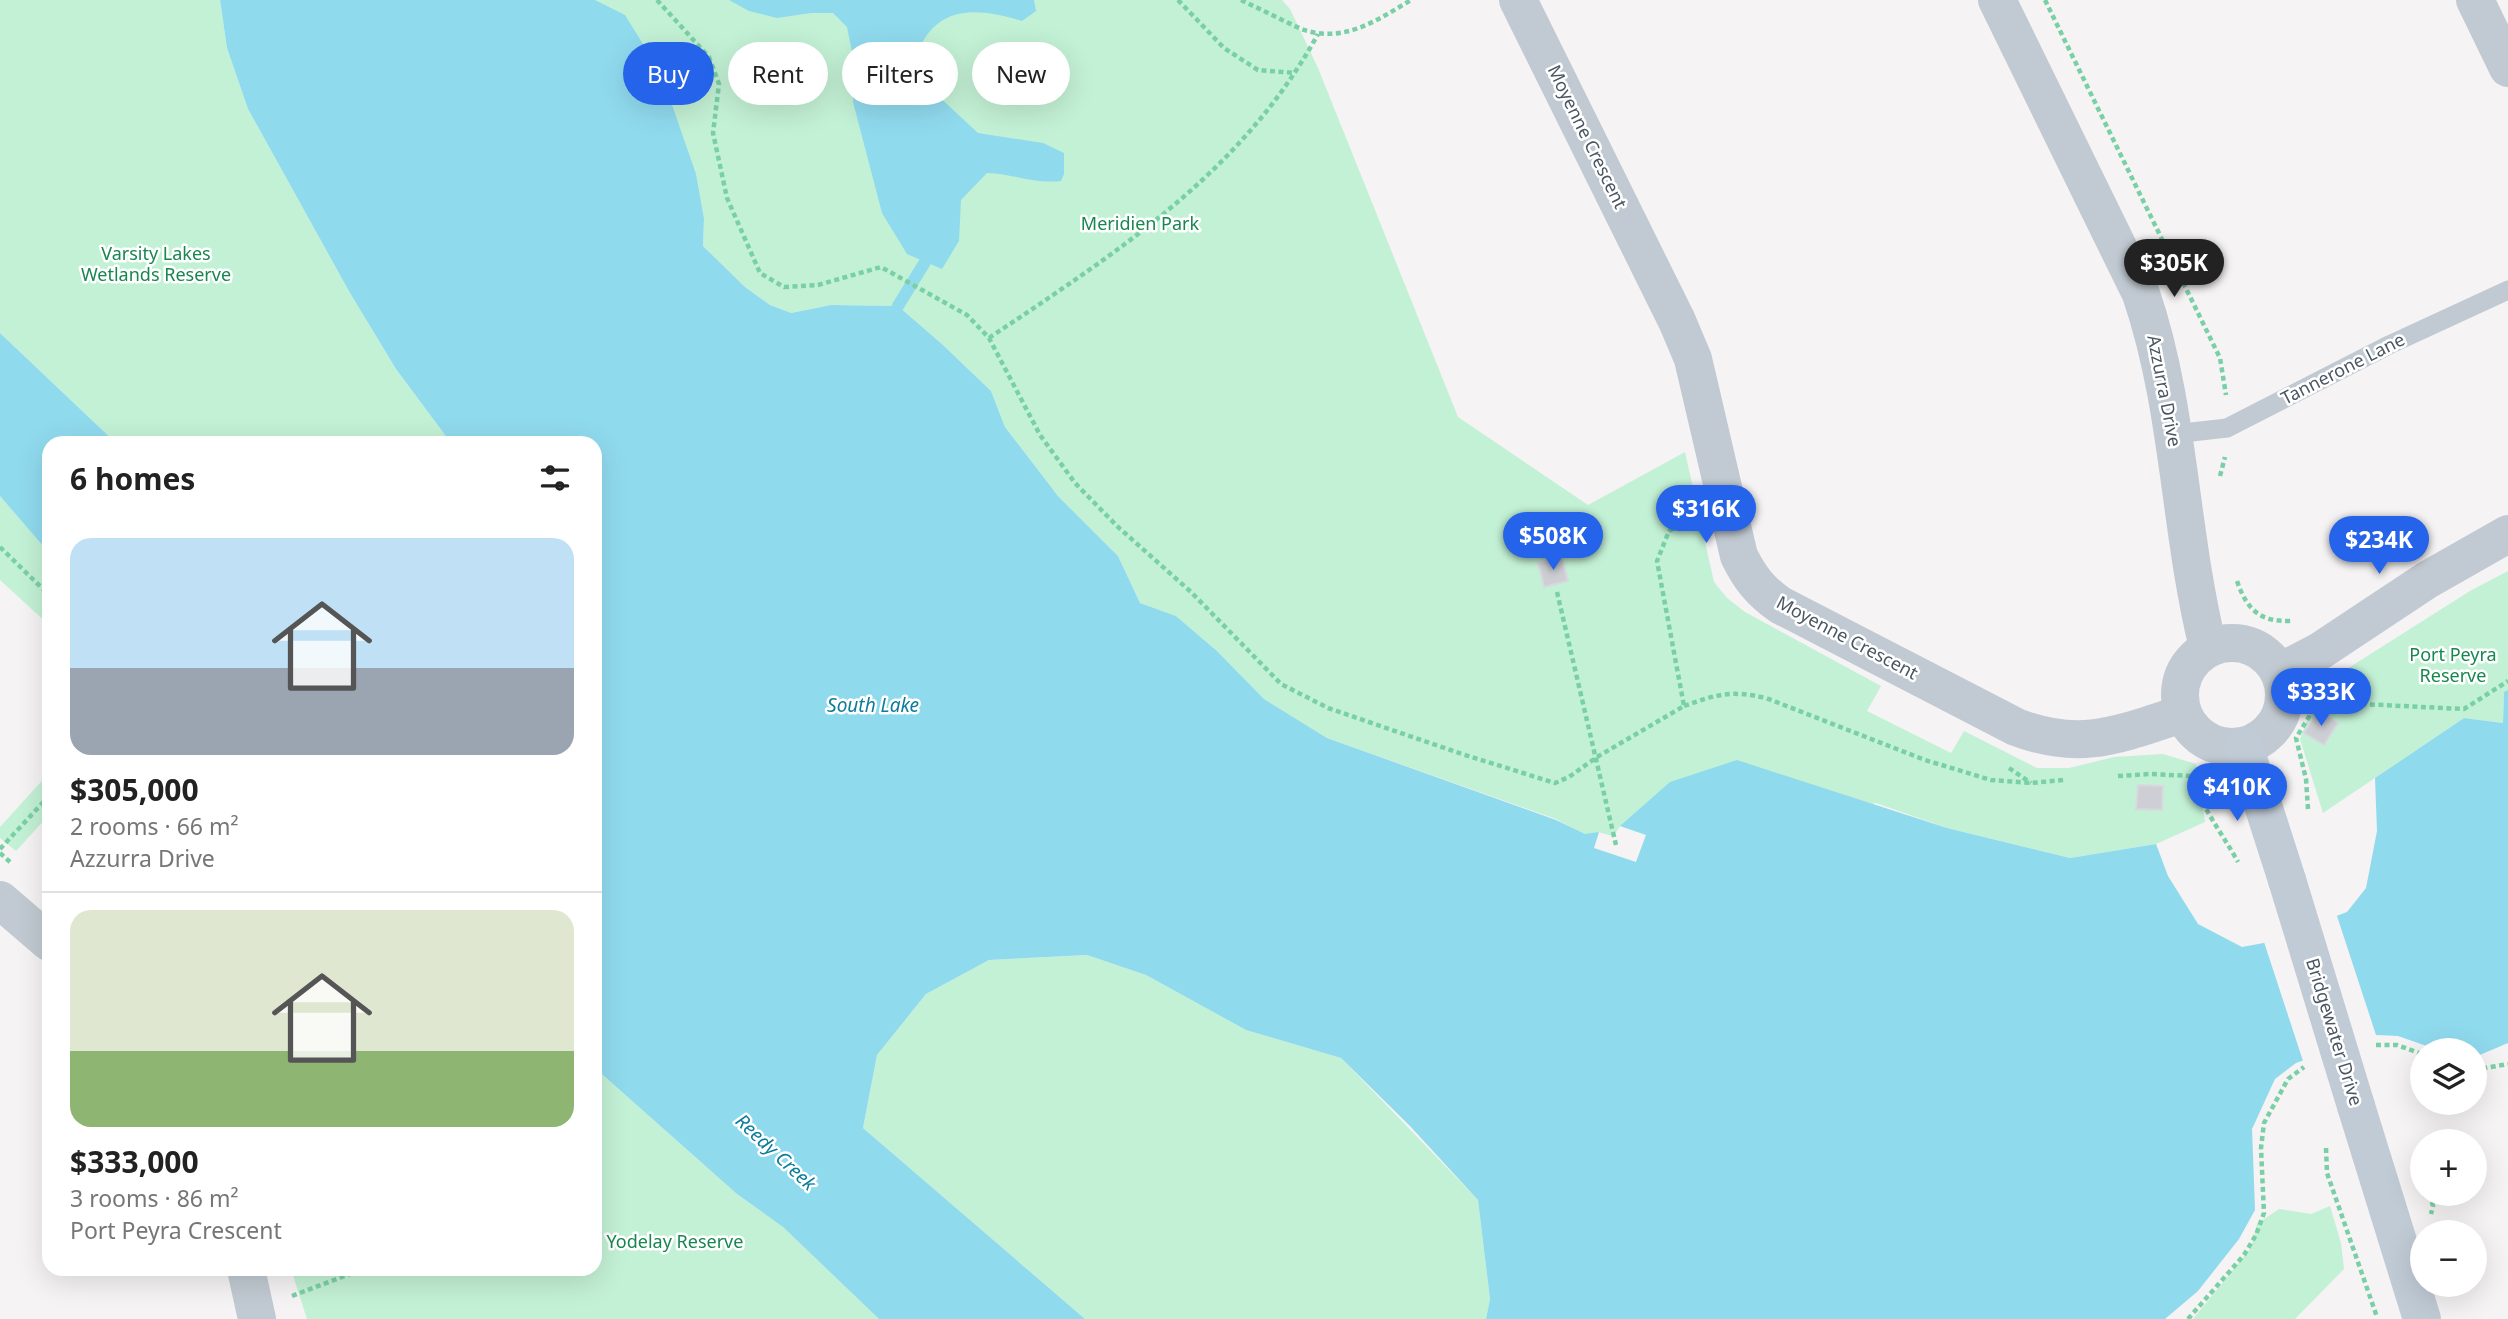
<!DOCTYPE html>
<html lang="en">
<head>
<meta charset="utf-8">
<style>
  :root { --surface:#fff; --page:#f6f6f6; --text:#222; --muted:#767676; --line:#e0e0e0; --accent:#2563eb }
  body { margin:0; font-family:"Noto Sans",sans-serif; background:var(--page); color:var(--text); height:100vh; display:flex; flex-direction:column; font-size:26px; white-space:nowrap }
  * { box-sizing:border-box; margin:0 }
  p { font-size:23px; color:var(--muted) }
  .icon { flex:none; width:38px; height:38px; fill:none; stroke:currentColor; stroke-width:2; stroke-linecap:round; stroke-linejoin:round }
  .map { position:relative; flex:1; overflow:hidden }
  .drawer { position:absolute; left:42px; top:436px; width:560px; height:840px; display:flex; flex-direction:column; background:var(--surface); border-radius:21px; box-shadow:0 7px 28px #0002 }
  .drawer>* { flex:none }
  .banner { position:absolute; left:623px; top:42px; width:665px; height:63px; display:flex; gap:14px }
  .controls { position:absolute; left:2410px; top:1038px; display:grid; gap:14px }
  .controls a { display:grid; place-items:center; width:77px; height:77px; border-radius:50%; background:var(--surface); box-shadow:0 7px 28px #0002; font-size:35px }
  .price { position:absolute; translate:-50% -60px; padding:0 16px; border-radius:24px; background:var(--accent); color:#fff; font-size:23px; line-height:46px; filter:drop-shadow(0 2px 4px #0008) }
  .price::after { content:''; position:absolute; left:50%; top:42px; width:21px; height:16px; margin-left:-10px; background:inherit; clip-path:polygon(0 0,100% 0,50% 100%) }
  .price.selected { background:#222; color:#fff }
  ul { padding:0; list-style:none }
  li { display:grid; align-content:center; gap:14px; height:371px; padding:0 28px }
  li+li { border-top:2px solid var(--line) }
  li span { display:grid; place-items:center; height:217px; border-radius:21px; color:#555 }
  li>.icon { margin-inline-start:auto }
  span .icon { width:126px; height:126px; fill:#fffc; stroke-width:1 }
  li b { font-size:30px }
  h2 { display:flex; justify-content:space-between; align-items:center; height:84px; padding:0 28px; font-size:30px }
  .tag { padding:0 24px; border-radius:32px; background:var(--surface); box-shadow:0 7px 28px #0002; font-size:24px; line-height:63px }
  .tag.selected { background:var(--accent); color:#fff }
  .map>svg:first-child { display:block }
  .green { fill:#c3f1d5 }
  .water { fill:#90daee }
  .pier { fill:#f5f3f3 }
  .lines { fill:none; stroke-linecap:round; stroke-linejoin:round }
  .stream { stroke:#90daee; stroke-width:12 }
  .building { fill:#cdcfd5; stroke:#d7d9de; stroke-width:2 }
  .path { stroke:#7ad0a6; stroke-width:4.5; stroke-dasharray:5 3.5; stroke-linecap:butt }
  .lane { stroke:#c1cad2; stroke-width:19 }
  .street { stroke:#c1cad2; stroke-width:38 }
  .secondary { stroke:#c1cbd6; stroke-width:38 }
  .secondary-bridge { stroke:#c1cbd6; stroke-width:38 }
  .labels { text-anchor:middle; stroke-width:5; stroke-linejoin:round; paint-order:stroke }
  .street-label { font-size:18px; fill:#4a5661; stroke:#fff }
  .park-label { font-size:18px; fill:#17864f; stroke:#fff }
  .water-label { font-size:19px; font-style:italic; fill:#0c7c9b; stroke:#fff }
</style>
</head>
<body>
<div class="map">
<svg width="2508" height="1319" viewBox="0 0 2508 1319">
  <rect width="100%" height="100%" fill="#f5f3f3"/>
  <path class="green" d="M0 0H220L227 48 248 109 350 293 396 369 451 443H116L0 333Z
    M595 0H1282L1290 9 1318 68 1458 417 1588 505 1685 452 1714 582 1727 598 1745 612 1881 686 1867 711 1951 753 1964 731 2037 768H2069L2114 757 2163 754 2196 764 2205 822 2156 844 2070 858 1947 828 1876 803 1636 862 1556 819 1327 738 1264 699 1217 651 1176 616 1140 603 1118 556 1058 496 1005 427 991 391 943 345 898 306 831 305 791 313 770 305 745 287 703 246 704 219Z
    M0 496 49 553V625L0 580Z
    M2508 571V690L2504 693 2503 723 2464 718 2323 813 2300 739 2320 686 2470 591Z
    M49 773V815L16 851 0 838V827Z
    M1087 955 1146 975 1246 1030 1341 1058 1478 1200 1490 1299 1486 1319H1085L863 1128 877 1055 926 994 989 960Z
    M595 1068 737 1194 783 1227 879 1319H307L291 1269H595Z
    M2330 1206 2341 1243 2344 1269 2295 1319H2193L2251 1248 2257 1224 2279 1209 2311 1214Z"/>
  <path class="water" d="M220 0H595L625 15 661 73 696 174 704 219 703 246 745 287 770 305 791 313 831 305 898 306 943 345 991 391 1005 427 1058 496 1118 556 1140 603 1176 616 1217 651 1264 699 1327 738 1556 820 1585 834 1599 832 1613 836 1620 826 1670 782 1737 760 1947 828 2070 858 2156 844 2168 876 2198 924 2242 947 2269 942 2347 912 2366 888 2377 831 2375 778 2464 718 2503 723 2504 692 2508 690V1043L2475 1057 2474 1050H2438L2398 1036 2377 1035 2296 1063 2275 1079 2252 1129 2255 1210 2239 1239 2198 1291 2165 1319H1486L1490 1299 1478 1200 1410 1126 1341 1058 1246 1030 1146 975 1087 955 989 960 926 994 877 1055 863 1128 1085 1319H879L783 1227 737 1194 595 1068V443H451L396 369 350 293 248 109 227 48Z
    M729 0H1034L1036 11 1022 21C982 9 941 3 920 47L934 92 978 133 1043 143 1064 153V174L1061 181C1035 184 1013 174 987 173L961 200 959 241 942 269 907 254 882 213 853 102 852 52 847 27 833 13H811L777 18 749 11Z
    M0 333 116 443H49V553L0 496Z"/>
  <path class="pier" d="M1620 826 1646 835 1636 862 1594 848 1599 832 1613 836Z
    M2336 913 2377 1038 2304 1064 2263 939Z"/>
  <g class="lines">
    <path class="stream" d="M898 306 925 262"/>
  </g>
  <path class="building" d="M1562 557 1568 581 1544 587 1538 563Z
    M2318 710 2338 723 2324 745 2304 733Z
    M2138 785 2163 786 2162 810 2136 809Z"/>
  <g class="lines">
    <path class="path" d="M657 0 709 57 719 84 713 133 727 198 760 273 784 287 818 285 881 267 967 315 989 338 1040 435 1075 483 1117 526 1191 592 1281 684 1328 708 1462 754 1555 783 1569 777 1597 757 1684 706 1657 561 1669 531 1690 520
      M1178 0 1224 48 1258 70 1295 73
      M1241 0 1301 29C1343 44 1376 21 1411 0
      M2045 0 2220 358 2226 395
      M989 338C1117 252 1242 173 1318 34
      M2220 476 2225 457
      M0 547 49 595
      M2237 581C2247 610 2260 622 2291 621
      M1557 592 1616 845
      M2319 702 2464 709 2508 681
      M1684 706C1718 694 1730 690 1766 698L1925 760 1991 780 2031 783 2064 780
      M2009 768 2031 783
      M2118 776 2150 774 2192 776C2201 807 2222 833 2238 862
      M2308 809 2306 779 2296 738 2318 702 2327 694
      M0 849 49 796
      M0 853 10 862
      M2376 1045H2397L2422 1054
      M2474 1070 2508 1064
      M2326 1148 2327 1173 2377 1317
      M2429 1194 2433 1206 2431 1214
      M292 1296 363 1269
      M2188 1319 2244 1255 2256 1235 2264 1213 2261 1148 2264 1123 2288 1079 2304 1067"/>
    <path class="lane" d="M2174 434 2227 428 2389 345 2508 290"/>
    <path class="street" d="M1518 0 1677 321 1693 359 1739 556C1750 578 1760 591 1780 605L2016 727C2081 752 2120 734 2182 714
      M1997 0 2141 294C2180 408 2179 530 2208 647
      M2475 0 2508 68
      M2180 695a52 52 0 1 1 104 0a52 52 0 1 1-104 0Z
      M2280 672 2320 651 2427 580 2508 534
      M0 900 49 942
      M246 1269 257 1319"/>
    <path class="secondary" d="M2244 746 2287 880
      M2356 1106 2422 1319"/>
    <path class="secondary-bridge" d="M2287 880 2356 1106"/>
  </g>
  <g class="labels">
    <g class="street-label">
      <text transform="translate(1587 137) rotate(64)" y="6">Moyenne Crescent</text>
      <text transform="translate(2343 369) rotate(-27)" y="6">Tannerone Lane</text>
      <text transform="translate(2164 391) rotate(79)" y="6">Azzurra Drive</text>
      <text transform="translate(1847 638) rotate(28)" y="6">Moyenne Crescent</text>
      <text transform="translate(2334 1032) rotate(73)" y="6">Bridgewater Drive</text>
    </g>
    <g class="park-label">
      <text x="1140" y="230">Meridien Park</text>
      <text x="156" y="260">Varsity Lakes<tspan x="156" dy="21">Wetlands Reserve</tspan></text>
      <text x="2453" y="661">Port Peyra<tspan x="2453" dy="21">Reserve</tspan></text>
      <text x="675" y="1248">Yodelay Reserve</text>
    </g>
    <g class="water-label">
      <text x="873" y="712">South Lake</text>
      <text transform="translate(776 1152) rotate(43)" y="7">Reedy Creek</text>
    </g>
  </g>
</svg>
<div class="controls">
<a><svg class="icon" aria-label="layers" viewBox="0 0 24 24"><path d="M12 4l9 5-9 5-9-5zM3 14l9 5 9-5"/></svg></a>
<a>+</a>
<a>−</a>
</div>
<b class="price selected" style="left:2174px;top:299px">$305K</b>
<b class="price" style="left:1706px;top:545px">$316K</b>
<b class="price" style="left:1553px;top:572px">$508K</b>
<b class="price" style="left:2379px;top:576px">$234K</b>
<b class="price" style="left:2321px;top:728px">$333K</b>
<b class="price" style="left:2237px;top:823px">$410K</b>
<div class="banner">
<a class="tag selected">Buy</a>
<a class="tag">Rent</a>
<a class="tag">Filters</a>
<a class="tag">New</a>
</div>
<section class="drawer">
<h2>6 homes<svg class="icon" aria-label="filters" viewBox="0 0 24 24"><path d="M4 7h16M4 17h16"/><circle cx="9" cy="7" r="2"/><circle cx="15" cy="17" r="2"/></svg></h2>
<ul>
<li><span style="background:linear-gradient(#bfe0f5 60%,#9aa5b1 0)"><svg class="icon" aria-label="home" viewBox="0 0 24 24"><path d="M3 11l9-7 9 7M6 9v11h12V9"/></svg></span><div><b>$305,000</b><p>2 rooms · 66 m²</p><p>Azzurra Drive</p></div></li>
<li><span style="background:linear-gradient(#dfe7d0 65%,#8fb573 0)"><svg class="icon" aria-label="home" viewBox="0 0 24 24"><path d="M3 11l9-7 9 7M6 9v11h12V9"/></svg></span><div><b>$333,000</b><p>3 rooms · 86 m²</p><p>Port Peyra Crescent</p></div></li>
</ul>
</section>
</div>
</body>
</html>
